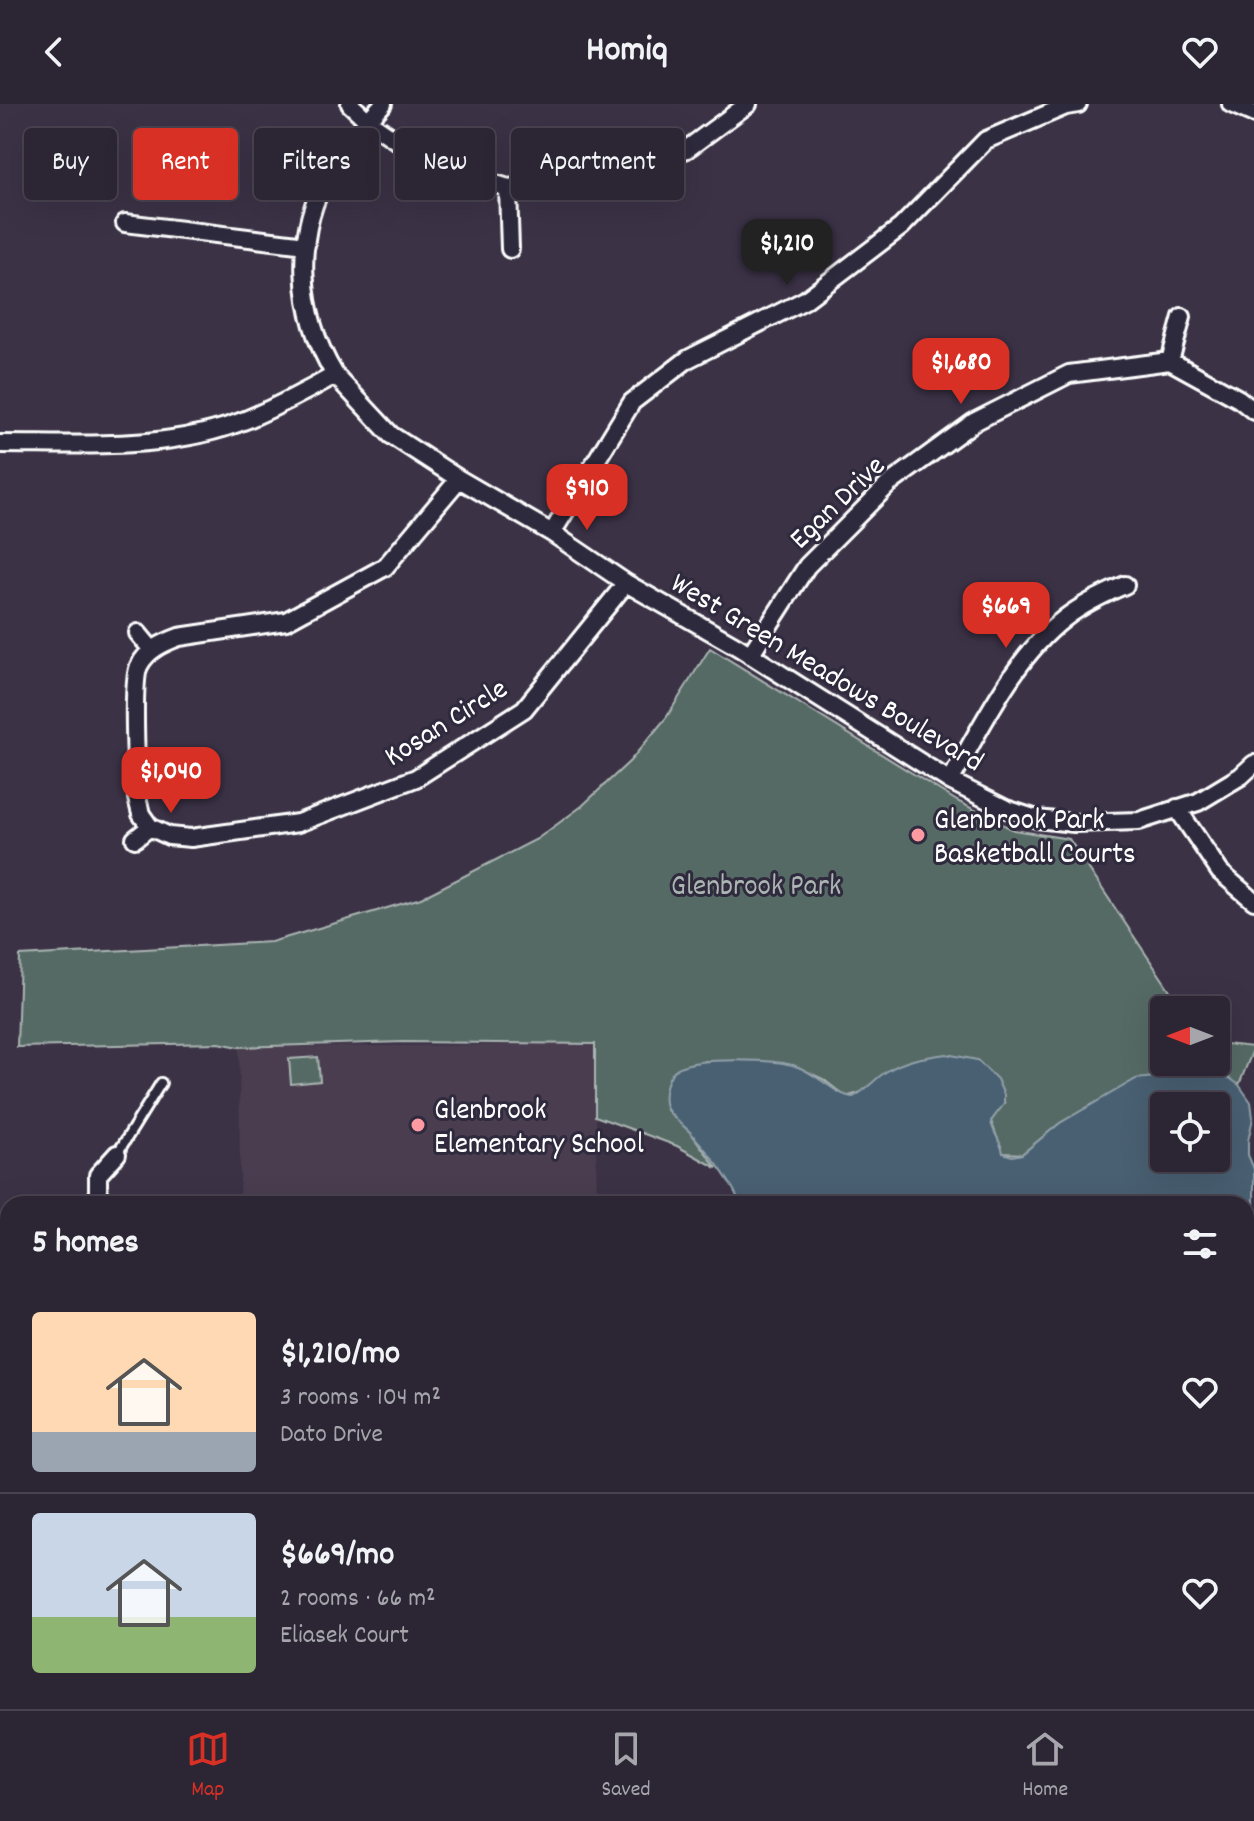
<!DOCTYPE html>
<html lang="en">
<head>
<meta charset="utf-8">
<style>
  :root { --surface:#2c2634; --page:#383240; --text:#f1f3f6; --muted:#a6a5ac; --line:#48434f; --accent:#d93025 }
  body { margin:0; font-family:Dekko,sans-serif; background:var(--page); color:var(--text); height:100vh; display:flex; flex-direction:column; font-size:30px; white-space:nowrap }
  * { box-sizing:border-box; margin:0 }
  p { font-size:26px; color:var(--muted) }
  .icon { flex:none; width:44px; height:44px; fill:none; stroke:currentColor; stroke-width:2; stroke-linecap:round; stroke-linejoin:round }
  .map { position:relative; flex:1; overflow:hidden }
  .panel { position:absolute; left:0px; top:1092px; width:1254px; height:514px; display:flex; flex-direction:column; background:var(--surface); border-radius:24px 24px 0 0; box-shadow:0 8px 32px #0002,0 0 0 2px var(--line) }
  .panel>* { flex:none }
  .banner { position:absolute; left:24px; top:24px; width:800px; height:72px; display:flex; gap:16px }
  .needle { width:52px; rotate:270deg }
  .fabs { position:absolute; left:1150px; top:892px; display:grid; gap:16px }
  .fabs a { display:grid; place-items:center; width:80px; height:80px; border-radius:8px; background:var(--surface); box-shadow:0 8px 32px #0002,0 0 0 2px var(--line); font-size:40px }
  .price { position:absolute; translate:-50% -68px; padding:0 18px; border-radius:16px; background:var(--accent); color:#fff; font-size:26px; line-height:52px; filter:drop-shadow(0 2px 4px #0008) }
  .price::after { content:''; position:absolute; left:50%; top:48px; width:24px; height:18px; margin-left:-12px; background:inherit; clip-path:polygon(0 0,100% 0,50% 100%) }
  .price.selected { background:#222; color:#fff }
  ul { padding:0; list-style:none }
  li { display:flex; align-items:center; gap:24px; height:200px; padding:0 32px }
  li+li { border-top:2px solid var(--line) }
  li span { display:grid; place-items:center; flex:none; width:224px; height:160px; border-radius:8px; color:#555 }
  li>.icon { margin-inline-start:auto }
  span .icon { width:96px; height:96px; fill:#fffc; stroke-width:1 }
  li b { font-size:34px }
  h2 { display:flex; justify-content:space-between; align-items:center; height:96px; padding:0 32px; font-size:34px }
  .tag { padding:0 28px; border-radius:8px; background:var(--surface); box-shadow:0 8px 32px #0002,0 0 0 2px var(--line); font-size:28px; line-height:72px }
  .tag.selected { background:var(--accent); color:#fff }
  header { display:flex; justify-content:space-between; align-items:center; height:104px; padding:0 32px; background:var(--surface); font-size:36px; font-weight:700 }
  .menu { display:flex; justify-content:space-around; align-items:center; height:112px; border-top:2px solid var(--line); background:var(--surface); font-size:22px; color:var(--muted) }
  .menu a { display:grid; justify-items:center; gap:4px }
  .menu .selected { color:var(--accent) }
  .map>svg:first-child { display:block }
  .built { fill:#493c50 }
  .green { fill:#576b65; stroke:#abb5b2; stroke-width:2 }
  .water { fill:#486172; stroke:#91a0aa; stroke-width:2; fill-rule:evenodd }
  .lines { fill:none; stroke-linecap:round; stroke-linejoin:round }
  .service-casing { stroke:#fff; stroke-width:14 }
  .minor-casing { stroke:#fff; stroke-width:22 }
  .tertiary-casing { stroke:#fff; stroke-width:26 }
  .service { stroke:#2f2a3d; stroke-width:8 }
  .minor { stroke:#2f2a3d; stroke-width:16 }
  .tertiary { stroke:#2f2a3d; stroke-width:20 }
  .poi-dot { fill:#ff9aa2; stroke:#2f2a3d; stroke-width:3 }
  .labels { text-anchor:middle; stroke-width:6; stroke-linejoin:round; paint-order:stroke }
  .street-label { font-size:30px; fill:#fff; stroke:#2f2a3d }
  .poi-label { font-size:30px; fill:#fff; stroke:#2f2a3d; text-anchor:start }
  .park-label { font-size:30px; fill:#abb5b2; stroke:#2f2a3d }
</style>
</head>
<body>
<header><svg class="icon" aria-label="back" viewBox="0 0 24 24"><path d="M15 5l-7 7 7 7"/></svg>Homiq<svg class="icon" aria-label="heart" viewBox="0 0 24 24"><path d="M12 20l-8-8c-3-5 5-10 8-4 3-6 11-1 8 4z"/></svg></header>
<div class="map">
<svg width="1254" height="1605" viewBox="0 0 1254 1605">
  <rect width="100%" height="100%" fill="#3b3246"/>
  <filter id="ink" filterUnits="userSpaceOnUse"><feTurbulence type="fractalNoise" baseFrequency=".0125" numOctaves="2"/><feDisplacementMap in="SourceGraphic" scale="16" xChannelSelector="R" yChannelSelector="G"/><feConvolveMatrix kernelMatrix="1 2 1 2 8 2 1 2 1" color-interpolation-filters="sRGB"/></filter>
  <g filter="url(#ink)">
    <path class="built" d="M595 940 597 1100H240L239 943Z"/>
    <path class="green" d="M710 544 957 697 1014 726 1069 735 1183 906H1164V958H1216V939L1254 943 1239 981 1212 969 1096 999 1060 1019 1022 1050 1003 1049 991 1017 1004 999 865 987 846 993 823 975 793 961 705 957 667 1006 691 1029 717 1064 677 1042 595 1012V940L404 938 239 943 219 939 17 943 20 852 271 838 421 794 537 735 582 702 630 657 666 614Z
      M318 953 320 977 291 980 289 955Z"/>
    <path class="water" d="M946 950 977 956 997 975 1004 991V1000L991 1017C993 1029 1001 1037 1003 1049L1012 1052 1022 1050 1060 1019 1136 975 1191 969H1212L1228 973 1239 981 1251 998 1253 1014 1248 1037V1051L1254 1065V1509L1246 1503V1100H740C733 1079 707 1047 691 1029 684 1021 670 1013 666 1003 662 991 667 970 678 964 696 953 775 955 795 962 816 968 836 992 853 993 865 987 873 977 884 969 903 956 924 953 946 950ZM1164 1002H1216V1054H1164Z"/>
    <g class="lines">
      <defs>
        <path id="service" d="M117 1050 161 979"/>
        <path id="minor" d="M350 0 368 17 429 59 508 84 613 71 687 45 748 0
          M1231 0 1254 10
          M508 84 510 145
          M125 119 306 141
          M1170 257 1182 213
          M335 271C298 210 292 130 330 67 345 42 364 21 383 0
          M0 340C82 340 171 347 248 315 278 302 307 287 335 271L391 331 459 375 552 429 626 479 738 543 950 677 1006 705 1037 715 1074 719 1139 717 1198 698 1241 672 1254 660
          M459 375 385 463 286 517 179 533C163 539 147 546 139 562 131 579 137 670 137 694L141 710 150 723 169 732 191 734 298 719 416 674 524 605 626 479
          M552 429 632 298 688 255 805 196 901 123 986 36 1066 2 1078 0
          M138 529 152 546
          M750 551 807 462 889 380 974 318 1069 270 1170 257 1239 295 1254 307
          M950 677C983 621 1013 554 1065 514 1083 500 1104 490 1125 481
          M1177 704 1220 768 1254 797
          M135 735 150 723
          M98 1100V1071L117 1050
          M0 1196H8
          M85 1598 117 1605
          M636 1598 654 1605
          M1176 1598 1185 1605
          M132 1605 133 1598
          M243 1605 256 1598
          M694 1605 717 1598
          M968 1605V1598"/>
        <path id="tertiary" d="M0 1429 3 1605"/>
      </defs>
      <use href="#service" class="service-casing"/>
      <use href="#minor" class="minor-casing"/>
      <use href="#tertiary" class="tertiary-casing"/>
      <use href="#service" class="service"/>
      <use href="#minor" class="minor"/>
      <use href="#tertiary" class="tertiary"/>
    </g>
  </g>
  <g class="poi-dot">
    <circle cx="918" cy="731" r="8"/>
    <circle cx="418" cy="1021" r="8"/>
  </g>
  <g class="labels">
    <g class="street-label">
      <text transform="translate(836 397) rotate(-44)" y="10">Egan Drive</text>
      <text transform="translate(828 567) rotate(31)" y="10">West Green Meadows Boulevard</text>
      <text transform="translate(445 617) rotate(-32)" y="10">Kosan Circle</text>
    </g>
    <g class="poi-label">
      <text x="934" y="724">Glenbrook Park<tspan x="934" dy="34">Basketball Courts</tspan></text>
      <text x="434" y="1014">Glenbrook<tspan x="434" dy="34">Elementary School</tspan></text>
    </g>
    <g class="park-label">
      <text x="756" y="790">Glenbrook Park</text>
    </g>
  </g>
</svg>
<div class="fabs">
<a><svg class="needle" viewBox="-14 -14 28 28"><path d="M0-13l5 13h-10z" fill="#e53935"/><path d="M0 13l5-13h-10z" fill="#a6a5ac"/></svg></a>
<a><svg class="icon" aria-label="locate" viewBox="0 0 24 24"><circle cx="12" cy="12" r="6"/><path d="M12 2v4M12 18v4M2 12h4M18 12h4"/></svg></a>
</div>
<b class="price selected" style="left:787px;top:183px">$1,210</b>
<b class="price" style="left:961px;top:302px">$1,680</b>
<b class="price" style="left:587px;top:428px">$910</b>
<b class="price" style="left:1006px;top:546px">$669</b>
<b class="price" style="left:171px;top:711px">$1,040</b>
<div class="banner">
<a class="tag">Buy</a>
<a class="tag selected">Rent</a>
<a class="tag">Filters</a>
<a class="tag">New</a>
<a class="tag">Apartment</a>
</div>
<section class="panel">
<h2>5 homes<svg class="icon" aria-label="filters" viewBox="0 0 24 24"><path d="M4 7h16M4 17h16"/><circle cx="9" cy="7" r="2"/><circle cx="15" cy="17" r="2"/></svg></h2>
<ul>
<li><span style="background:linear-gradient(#ffd9b3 75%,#9aa5b1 0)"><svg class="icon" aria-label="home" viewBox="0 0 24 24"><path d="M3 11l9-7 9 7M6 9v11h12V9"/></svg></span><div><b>$1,210/mo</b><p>3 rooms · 104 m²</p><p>Dato Drive</p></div><svg class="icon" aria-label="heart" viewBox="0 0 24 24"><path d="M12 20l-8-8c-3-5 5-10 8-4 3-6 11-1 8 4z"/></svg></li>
<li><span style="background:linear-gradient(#c9d6e8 65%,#8fb573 0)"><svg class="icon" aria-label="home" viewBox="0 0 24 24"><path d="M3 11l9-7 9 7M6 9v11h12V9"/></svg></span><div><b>$669/mo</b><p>2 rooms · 66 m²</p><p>Eliasek Court</p></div><svg class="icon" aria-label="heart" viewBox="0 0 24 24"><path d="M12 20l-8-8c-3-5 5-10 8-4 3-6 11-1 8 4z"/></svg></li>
</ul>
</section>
</div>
<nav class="menu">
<a class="selected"><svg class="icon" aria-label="map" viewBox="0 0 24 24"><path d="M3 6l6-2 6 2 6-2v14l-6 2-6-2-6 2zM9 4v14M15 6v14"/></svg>Map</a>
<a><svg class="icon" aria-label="saved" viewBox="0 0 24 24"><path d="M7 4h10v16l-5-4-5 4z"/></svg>Saved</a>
<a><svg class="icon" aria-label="home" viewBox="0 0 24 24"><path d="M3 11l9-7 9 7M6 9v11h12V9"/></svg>Home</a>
</nav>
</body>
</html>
